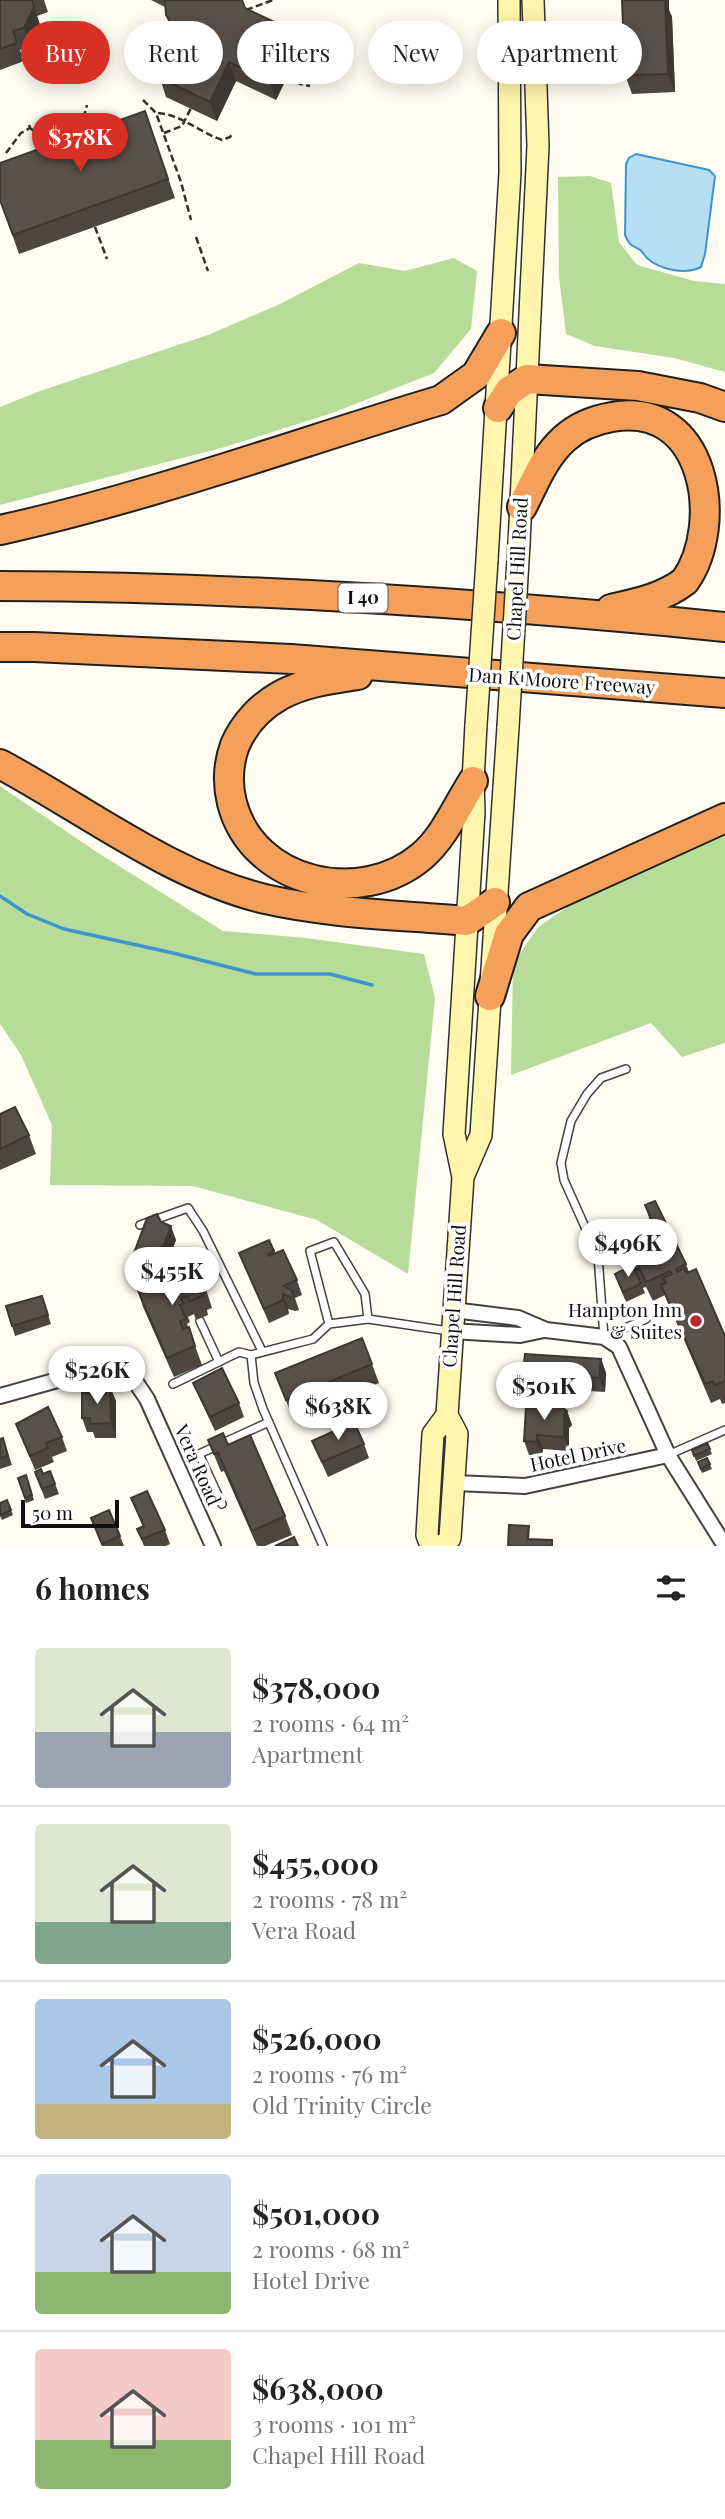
<!DOCTYPE html>
<html lang="en">
<head>
<meta charset="utf-8">
<style>
  :root { --surface:#fff; --page:#f6f6f6; --text:#222; --muted:#767676; --line:#e0e0e0; --accent:#d93025 }
  body { margin:0; font-family:"Playfair Display",serif; background:var(--page); color:var(--text); height:100vh; display:flex; flex-direction:column; font-size:26px; white-space:nowrap }
  * { box-sizing:border-box; margin:0 }
  p { font-size:23px; color:var(--muted) }
  .icon { flex:none; width:38px; height:38px; fill:none; stroke:currentColor; stroke-width:2; stroke-linecap:round; stroke-linejoin:round }
  .map { position:relative; height:1546px; overflow:hidden }
  .panel { display:flex; flex-direction:column; background:var(--surface); flex:1 }
  .panel>* { flex:none }
  .banner { position:absolute; left:21px; top:21px; width:684px; height:63px; display:flex; gap:14px }
  .scale { position:absolute; left:21px; bottom:18px; width:98px; box-sizing:border-box; padding-left:7px; border:4px solid #0f0f0f; border-top:0; font-size:19px; line-height:24px; white-space:nowrap; color:#0f0f0f; -webkit-text-stroke:5px #fff; paint-order:stroke }
  .price { position:absolute; translate:-50% -60px; padding:0 16px; border-radius:24px; background:#fff; color:#222; font-size:23px; line-height:46px; filter:drop-shadow(0 2px 4px #0008) }
  .price::after { content:''; position:absolute; left:50%; top:42px; width:21px; height:16px; margin-left:-10px; background:inherit; clip-path:polygon(0 0,100% 0,50% 100%) }
  .price.active { background:var(--accent); color:#fff }
  ul { padding:0; list-style:none }
  li { display:flex; align-items:center; gap:21px; height:175px; padding:0 35px }
  li+li { border-top:2px solid var(--line) }
  li span { display:grid; place-items:center; flex:none; width:196px; height:140px; border-radius:7px; color:#555 }
  li>.icon { margin-inline-start:auto }
  span .icon { width:84px; height:84px; fill:#fffc; stroke-width:1 }
  li b { font-size:30px }
  h2 { display:flex; justify-content:space-between; align-items:center; height:84px; padding:0 35px; font-size:30px }
  .pill { padding:0 24px; border-radius:32px; background:var(--surface); box-shadow:0 4px 18px #0003; font-size:24px; line-height:63px }
  .pill.active { background:var(--accent); color:#fff }
  .map>svg:first-child { display:block }
  .forest { fill:#b7db99 }
  .water { fill:#b6dff6; stroke:#3c95ce; stroke-width:2 }
  .lines { fill:none; stroke-linecap:round; stroke-linejoin:round }
  .stream { stroke:#3c95ce; stroke-width:3.5 }
  .lane-casing { stroke:#424242; stroke-width:10 }
  .street-casing { stroke:#424242; stroke-width:18 }
  .secondary-casing { stroke:#313131; stroke-width:24 }
  .highway-casing { stroke:#202020; stroke-width:32 }
  .path { stroke:#313131; stroke-width:2.5; stroke-dasharray:7 3.5; stroke-linecap:butt }
  .lane { stroke:#fff; stroke-width:7 }
  .street { stroke:#fff; stroke-width:14 }
  .secondary { stroke:#fff5ac; stroke-width:21 }
  .highway { stroke:#f4a05a; stroke-width:28 }
  .secondary-bridge-casing { stroke:#313131; stroke-width:24; stroke-linecap:butt }
  .secondary-bridge { stroke:#fff5ac; stroke-width:21 }
  .wall { fill:#4c4540 }
  .shaded-wall { fill:#3e3834 }
  .building { fill:#58504b; stroke:#3e3834; stroke-width:2 }
  .poi-dot { fill:#c0262e; stroke:#fff; stroke-width:2.5 }
  .labels { text-anchor:middle; stroke-width:7; stroke-linejoin:round; paint-order:stroke }
  .shield { fill:#fff; stroke:#575757; stroke-width:2 }
  .shield-label { font-size:18px; font-weight:bold; fill:#0f0f0f }
  .street-label { font-size:19px; fill:#0f0f0f; stroke:#fff }
  .poi-label { font-size:19px; fill:#0f0f0f; stroke:#fff; text-anchor:end }
</style>
</head>
<body>
<div class="map">
<svg width="725" height="1546" viewBox="0 0 725 1546">
  <rect width="100%" height="100%" fill="#fffcf1"/>
  <path class="forest" d="M590 176 611 183 619 242 637 265 694 281 725 284V372L674 358 595 346 566 334 559 277 558 177Z
    M454 258 477 271 471 329 434 373 332 413 225 447 0 505V407L40 391 208 335 280 304 359 263 405 271Z
    M0 786 95 851 223 931 306 938 424 954 435 998 408 1274 317 1220 193 1186 50 1185 52 1125 21 1055 0 1024Z
    M725 833V1043L682 1057 651 1023 511 1075 513 964 538 927 581 898Z"/>
  <path class="water" d="M636 154 709 170 715 176 705 254 701 267C686 275 660 270 647 258 645 256 642 251 640 250 630 244 630 246 625 235L626 164 629 158Z"/>
  <g class="lines">
    <path class="stream" d="M0 896 27 914 64 929 173 953 256 974H330L372 985"/>
    <defs>
      <path id="lane" d="M626 1069 601 1078 587 1094 571 1121 561 1163 564 1180 598 1256 604 1337 646 1319
        M140 1225 188 1208 203 1231 262 1351
        M200 1321 219 1362
        M329 1324 310 1251 334 1242 365 1294 368 1319
        M173 1384 239 1352 251 1355
        M668 1455 725 1430
        M222 1504 199 1454 269 1422
        M323 1546 263 1409 254 1383 251 1355 313 1339 329 1324 368 1319 449 1331"/>
      <path id="street" d="M453 1310 518 1318 546 1330 604 1337 619 1347 668 1455 725 1546
        M451 1331 520 1335 544 1330
        M0 1396 97 1369 121 1368 131 1375 147 1399 213 1546
        M454 1483 525 1486 668 1455"/>
      <path id="secondary" d="M519 544 538 146 533 0
        M487 560 510 173 509 0
        M463 1177 481 1135 508 727
        M431 1546 427 1535 433 1434 447 1415
        M444 1546 450 1538 457 1434 447 1415 463 1177 454 1134 474 812 473 781 476 725"/>
      <path id="highway" d="M498 408 509 391 527 379 638 386 700 398 725 407
        M522 507C534 484 544 457 564 439 577 427 594 420 612 417 706 400 725 524 685 581 663 598 637 603 611 609
        M0 530C150 497 294 444 441 400L476 375 501 333
        M0 586C242 587 484 603 725 627
        M0 647H34L291 659 725 693
        M358 675C332 679 305 682 281 695 261 706 244 724 235 745 228 764 227 783 232 803 253 884 361 908 422 856 445 836 457 806 473 781
        M0 764C84 809 172 877 265 899 330 914 401 915 467 921L495 902
        M490 996 509 934 529 907 725 818"/>
    </defs>
    <use href="#lane" class="lane-casing"/>
    <use href="#street" class="street-casing"/>
    <use href="#secondary" class="secondary-casing"/>
    <use href="#highway" class="highway-casing"/>
    <path class="path" d="M246 10 273 0
      M51 27 63 34
      M152 37 170 33 173 35 172 39 156 46
      M287 77 300 84 310 86
      M143 100 156 113 181 182 191 220
      M158 113C182 115 199 132 222 140L230 137 233 133
      M57 116 66 142
      M30 128 53 145
      M164 133 182 126 191 108
      M78 138 87 105
      M6 153 21 133 30 128 29 125
      M95 227 107 259
      M196 237 208 271"/>
    <use href="#lane" class="lane"/>
    <use href="#street" class="street"/>
    <use href="#secondary" class="secondary"/>
    <use href="#highway" class="highway"/>
    <defs>
      <path id="secondary-bridge" d="M476 725 487 560
        M508 727 519 544"/>
    </defs>
    <use href="#secondary-bridge" class="secondary-bridge-casing"/>
    <use href="#secondary-bridge" class="secondary-bridge"/>
  </g>
  <path class="wall" d="M0 0H44L48 12 37 16 40 25 30 46 20 50 24 61 0 70Z
    M151 0H242L245 8 300 50 276 100 236 81 217 121 166 97 160 78 177 41 173 33 166 15 165 7Z
    M622 0H669V10L672 17 675 92 632 94 625 75Z
    M145 111 175 198 19 254 0 200Z
    M0 1114 29 1135 36 1154 0 1170Z
    M645 1205 686 1264 689 1272 725 1336V1403L722 1404 720 1399 711 1403 665 1295 653 1301 646 1287 643 1288 645 1293 626 1302 618 1283 615 1274 635 1270 634 1257 628 1242 642 1232 650 1221Z
    M161 1222 176 1240 162 1276 139 1267 134 1253Z
    M269 1240 275 1253 297 1280 302 1295 295 1298 299 1310 295 1311 288 1309 289 1314 269 1323 239 1253Z
    M137 1288 206 1289 212 1308 207 1310 208 1315 196 1320 194 1314 188 1317 190 1322 187 1324 202 1365 174 1377 143 1307Z
    M42 1296 51 1324 15 1336 12 1326Z
    M601 1359 606 1373 605 1392 529 1387 523 1373Z
    M372 1364 379 1383 293 1418 275 1373Z
    M193 1383 239 1403 244 1417 215 1431 199 1397Z
    M110 1387 116 1401V1438H95L93 1432H87L82 1418 95 1393Z
    M567 1411 572 1425 569 1428V1451L543 1449 542 1456 529 1455 524 1441Z
    M16 1424 62 1437 67 1451 52 1457 54 1462 35 1470Z
    M3 1438 12 1465 0 1469V1439Z
    M208 1440 228 1445 285 1516 292 1535 265 1546H257L224 1471 221 1472Z
    M312 1441 364 1444 369 1458 328 1477Z
    M707 1443 712 1454 696 1461 692 1450Z
    M707 1458 712 1469 702 1473 698 1462Z
    M50 1471 59 1494 45 1499 35 1472 43 1474Z
    M26 1475 34 1500 26 1503 18 1478Z
    M131 1498 165 1530 170 1544 166 1546H144L137 1529 143 1527Z
    M7 1500 13 1515 2 1520 0 1516V1503Z
    M91 1518 120 1536 124 1546H102Z"/>
  <path class="shaded-wall" d="M32 0 40 25 30 46 24 28Z
    M663 0H669V10L672 17 675 92 668 74Z
    M293 31 300 50 276 100 270 81Z
    M229 62 236 81 217 121 210 102Z
    M171 1226 176 1240 162 1276 157 1262Z
    M283 1294 288 1309 289 1314 283 1300Z
    M601 1359 606 1373 605 1392 599 1378Z
    M110 1387 116 1401V1438L111 1423Z
    M567 1411 572 1425 569 1428V1451L564 1437V1414Z
    M537 1435 543 1449 542 1456 537 1442Z"/>
  <path class="building" d="M0 0H32L34 7 24 28 13 31 17 43 0 49Z
    M165 0H242L245 8 293 31 270 81 229 62 210 102 160 78 181 32 174 28 166 15Z
    M622 0H665L668 74 625 75Z
    M145 111 168 179 13 235 0 200V163Z
    M15 1107 29 1135 0 1149V1114Z
    M655 1201 686 1264 676 1269 677 1272 684 1268 687 1273 696 1269 725 1336V1381L715 1385 713 1381 705 1384 661 1285 666 1283 663 1278 672 1274 670 1271 646 1282 639 1268 636 1270 631 1258 634 1256 628 1242 630 1241 629 1238 643 1231 640 1226 652 1220 645 1205Z
    M157 1214 161 1222 171 1226 157 1262 134 1253 147 1218Z
    M269 1240 274 1251 268 1254 269 1256 283 1250 297 1280 284 1286 292 1291 294 1296 290 1297 283 1294V1300L264 1309 239 1253Z
    M194 1263 206 1289 200 1292 202 1296 190 1301 187 1296 181 1299 184 1304 180 1305 186 1319 180 1321 183 1329 189 1327 195 1346 167 1358 137 1288Z
    M633 1265 641 1284 623 1292 615 1274Z
    M42 1296 48 1315 12 1326 6 1306Z
    M362 1338 372 1364 286 1400 275 1373Z
    M525 1354 601 1359 599 1378 523 1373Z
    M222 1368 239 1403 210 1417 193 1383Z
    M94 1387H110L111 1423 90 1424V1418H82V1393H95Z
    M556 1403 567 1411 564 1414V1437L537 1435V1442L524 1441 526 1407 551 1408Z
    M48 1407 62 1437 46 1443 48 1448 30 1456 16 1424Z
    M354 1422 364 1444 322 1462 312 1441Z
    M223 1433 228 1445 250 1435 285 1516 252 1531 218 1452 214 1454 208 1440Z
    M3 1438 8 1456 0 1458V1439Z
    M707 1443 710 1449 694 1456 692 1450Z
    M707 1458 710 1464 701 1469 698 1462Z
    M41 1469 43 1474 50 1471 55 1484 42 1489 35 1472Z
    M26 1475 32 1495 25 1498 18 1478Z
    M147 1491 165 1530 142 1539 137 1529 144 1526 131 1498Z
    M7 1500 11 1510 0 1515V1503Z
    M109 1510 120 1536 102 1544 91 1518Z
    M509 1525 529 1526 528 1539 552 1540V1546H508Z
    M294 1537 298 1546H275Z"/>
  <circle class="poi-dot" cx="696" cy="1321" r="7"/>
  <g class="labels">
    <rect class="shield" x="338.5" y="583.5" width="49" height="29" rx="5"/>
    <g class="shield-label">
      <text x="363" y="604">I 40</text>
    </g>
    <g class="street-label">
      <text transform="translate(517 569) rotate(-87)" y="7">Chapel Hill Road</text>
      <text transform="translate(562 681) rotate(4)" y="7">Dan K Moore Freeway</text>
      <text transform="translate(454 1296) rotate(-86)" y="7">Chapel Hill Road</text>
      <text transform="translate(578 1455) rotate(-12)" y="7">Hotel Drive</text>
      <text transform="translate(198 1465) rotate(66)" y="7">Vera Road</text>
    </g>
    <g class="poi-label">
      <text x="682" y="1317">Hampton Inn<tspan x="682" dy="22">&amp; Suites</tspan></text>
    </g>
  </g>
</svg>
<div class="scale">50 m</div>
<b class="price active" style="left:80px;top:173px">$378K</b>
<b class="price" style="left:628px;top:1279px">$496K</b>
<b class="price" style="left:172px;top:1307px">$455K</b>
<b class="price" style="left:97px;top:1406px">$526K</b>
<b class="price" style="left:544px;top:1422px">$501K</b>
<b class="price" style="left:338px;top:1442px">$638K</b>
<div class="banner">
<a class="pill active">Buy</a>
<a class="pill">Rent</a>
<a class="pill">Filters</a>
<a class="pill">New</a>
<a class="pill">Apartment</a>
</div>
</div>
<section class="panel">
<h2>6 homes<svg class="icon" aria-label="filters" viewBox="0 0 24 24"><path d="M4 7h16M4 17h16"/><circle cx="9" cy="7" r="2"/><circle cx="15" cy="17" r="2"/></svg></h2>
<ul>
<li><span style="background:linear-gradient(#dfe7d0 60%,#9aa5b1 0)"><svg class="icon" aria-label="home" viewBox="0 0 24 24"><path d="M3 11l9-7 9 7M6 9v11h12V9"/></svg></span><div><b>$378,000</b><p>2 rooms · 64 m²</p><p>Apartment</p></div></li>
<li><span style="background:linear-gradient(#dfe7d0 70%,#7fa58c 0)"><svg class="icon" aria-label="home" viewBox="0 0 24 24"><path d="M3 11l9-7 9 7M6 9v11h12V9"/></svg></span><div><b>$455,000</b><p>2 rooms · 78 m²</p><p>Vera Road</p></div></li>
<li><span style="background:linear-gradient(#a9c7e8 75%,#c2b280 0)"><svg class="icon" aria-label="home" viewBox="0 0 24 24"><path d="M3 11l9-7 9 7M6 9v11h12V9"/></svg></span><div><b>$526,000</b><p>2 rooms · 76 m²</p><p>Old Trinity Circle</p></div></li>
<li><span style="background:linear-gradient(#c9d6e8 70%,#8fb573 0)"><svg class="icon" aria-label="home" viewBox="0 0 24 24"><path d="M3 11l9-7 9 7M6 9v11h12V9"/></svg></span><div><b>$501,000</b><p>2 rooms · 68 m²</p><p>Hotel Drive</p></div></li>
<li><span style="background:linear-gradient(#f6c9c9 65%,#8fb573 0)"><svg class="icon" aria-label="home" viewBox="0 0 24 24"><path d="M3 11l9-7 9 7M6 9v11h12V9"/></svg></span><div><b>$638,000</b><p>3 rooms · 101 m²</p><p>Chapel Hill Road</p></div></li>
</ul>
</section>
</body>
</html>
